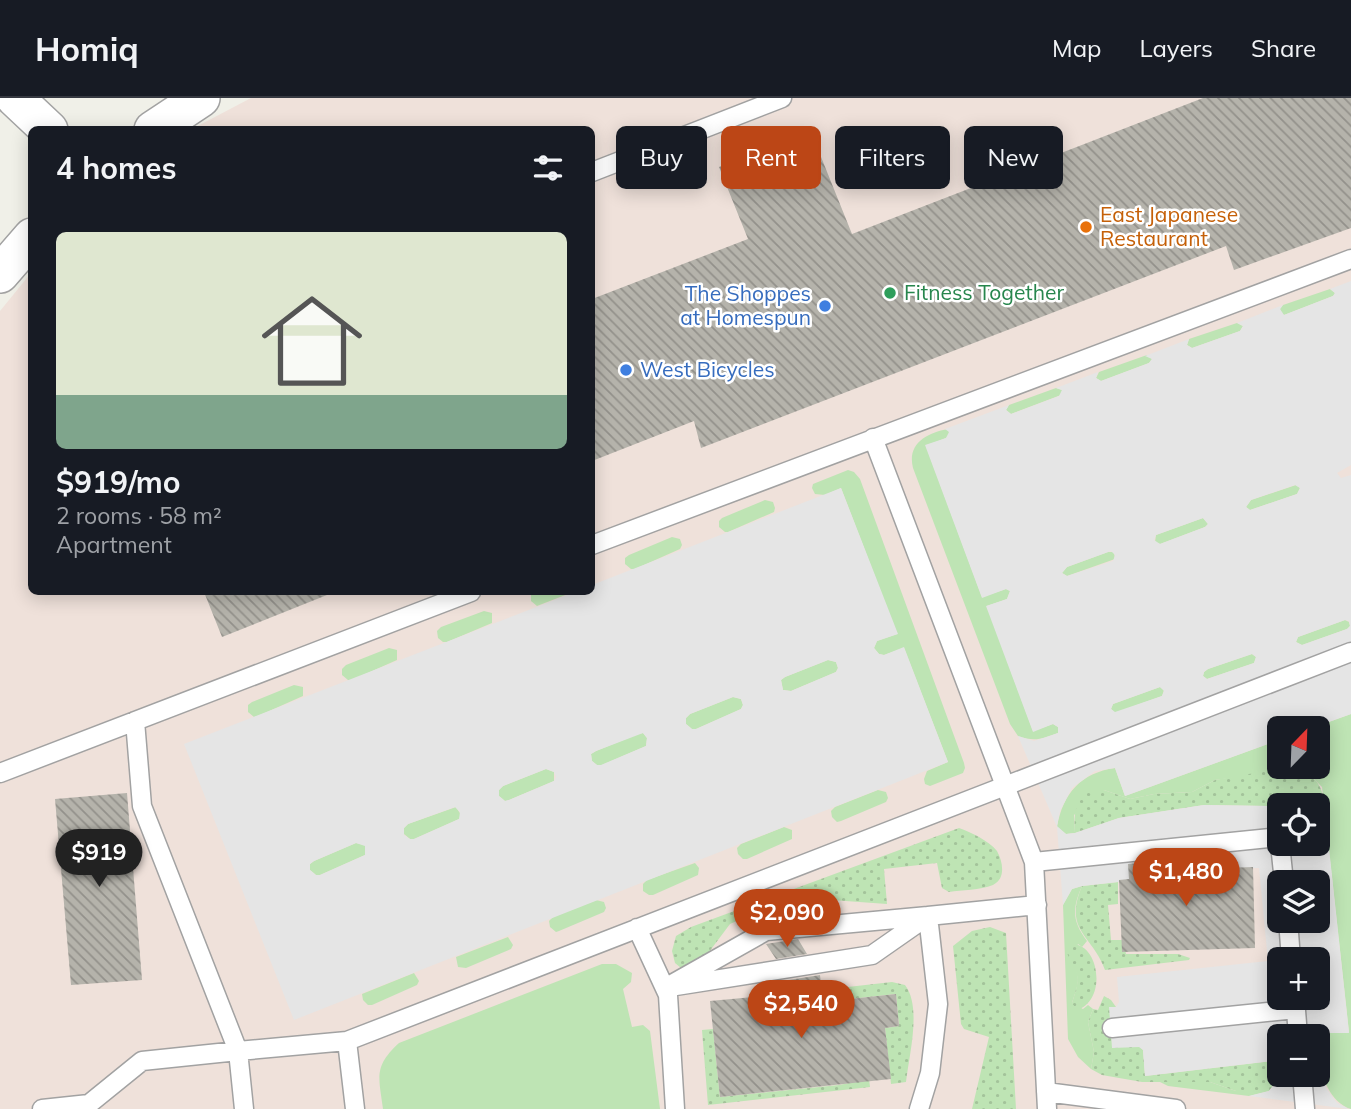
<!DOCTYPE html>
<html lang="en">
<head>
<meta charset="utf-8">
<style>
  :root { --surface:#171b24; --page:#242831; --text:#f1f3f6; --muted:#9ea1a6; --line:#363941; --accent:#bc4616 }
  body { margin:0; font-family:Mulish,sans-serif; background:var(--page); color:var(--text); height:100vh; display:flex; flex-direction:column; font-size:26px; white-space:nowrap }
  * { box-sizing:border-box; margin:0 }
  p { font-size:23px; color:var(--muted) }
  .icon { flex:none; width:38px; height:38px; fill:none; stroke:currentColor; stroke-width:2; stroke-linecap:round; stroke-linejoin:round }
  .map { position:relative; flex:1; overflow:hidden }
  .side { position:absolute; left:28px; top:28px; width:567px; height:469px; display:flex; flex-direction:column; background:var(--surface); border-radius:10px; box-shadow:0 4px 18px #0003 }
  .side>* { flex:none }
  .guide { position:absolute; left:616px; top:28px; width:630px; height:63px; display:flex; gap:14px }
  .needle { width:46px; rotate:23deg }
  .fabs { position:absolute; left:1267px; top:618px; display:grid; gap:14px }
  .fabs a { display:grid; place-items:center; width:63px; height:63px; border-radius:10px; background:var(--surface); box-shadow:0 4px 18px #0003; font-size:35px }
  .price { position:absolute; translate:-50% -60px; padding:0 16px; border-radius:24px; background:var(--accent); color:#fff; font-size:23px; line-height:46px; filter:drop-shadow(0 2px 4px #0008) }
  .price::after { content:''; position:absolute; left:50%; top:42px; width:21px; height:16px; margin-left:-10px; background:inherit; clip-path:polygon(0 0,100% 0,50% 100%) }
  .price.on { background:#222; color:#fff }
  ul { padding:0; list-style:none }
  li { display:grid; align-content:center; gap:14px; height:371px; padding:0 28px }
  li+li { border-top:2px solid var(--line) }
  li span { display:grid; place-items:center; height:217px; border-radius:10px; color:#555 }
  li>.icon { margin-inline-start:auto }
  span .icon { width:126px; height:126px; fill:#fffc; stroke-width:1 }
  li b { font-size:30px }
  h2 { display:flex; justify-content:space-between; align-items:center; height:84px; padding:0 28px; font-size:30px }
  .pill { padding:0 24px; border-radius:10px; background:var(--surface); box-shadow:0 4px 18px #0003; font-size:24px; line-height:63px }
  .pill.on { background:var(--accent); color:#fff }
  header { display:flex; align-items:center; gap:42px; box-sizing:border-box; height:98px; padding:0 35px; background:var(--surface); border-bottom:2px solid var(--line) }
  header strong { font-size:33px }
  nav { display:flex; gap:38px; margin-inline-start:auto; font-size:24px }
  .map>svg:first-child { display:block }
  .commercial { fill:#efe1da; fill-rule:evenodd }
  .grass { fill:#bee4b4 }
  .garden { fill:url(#garden-dots) }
  .parking { fill:#e5e5e5; fill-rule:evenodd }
  .building { fill:url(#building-back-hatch) }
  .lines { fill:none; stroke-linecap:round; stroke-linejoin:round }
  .service-casing { stroke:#a2a2a2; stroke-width:21 }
  .minor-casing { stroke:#a2a2a2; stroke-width:40 }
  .service { stroke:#fff; stroke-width:18 }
  .minor { stroke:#fff; stroke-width:37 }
  .food-dot { fill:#e8710a; stroke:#fff; stroke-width:2.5 }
  .leisure-dot { fill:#2e9e5b; stroke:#fff; stroke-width:2.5 }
  .shop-dot { fill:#3f7fe0; stroke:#fff; stroke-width:2.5 }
  .labels { text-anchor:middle; stroke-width:5; stroke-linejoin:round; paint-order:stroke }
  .food-label { font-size:21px; fill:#c56008; stroke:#fff; text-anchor:start }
  .leisure-label { font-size:21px; fill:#27864d; stroke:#fff; text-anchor:start }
  .shop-label { font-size:21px; fill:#366cbe; stroke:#fff; text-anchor:end }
</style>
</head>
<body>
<header>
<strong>Homiq</strong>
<nav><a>Map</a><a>Layers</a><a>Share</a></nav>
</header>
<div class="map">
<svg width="1351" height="1011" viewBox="0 0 1351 1011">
  <defs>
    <pattern id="garden-dots" width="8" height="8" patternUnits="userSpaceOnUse" patternTransform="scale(1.75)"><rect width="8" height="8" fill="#bee4b4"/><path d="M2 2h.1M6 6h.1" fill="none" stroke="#a3c39a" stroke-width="1.8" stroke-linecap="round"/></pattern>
    <pattern id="building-back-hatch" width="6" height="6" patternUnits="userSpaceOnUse" patternTransform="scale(1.75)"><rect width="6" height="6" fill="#b5b3ab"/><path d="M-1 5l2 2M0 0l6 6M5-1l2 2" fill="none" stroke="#93918b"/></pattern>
  </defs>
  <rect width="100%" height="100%" fill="#f0f0e8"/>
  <path class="commercial" d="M251 0H1351V1011H0V213L31 175 32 494H592V32L192 31ZM1279 630H1318V668H1279ZM1279 707H1318V746H1279ZM1279 784H1318V822H1279ZM1279 861H1318V900H1279ZM1279 938H1318V976H1279Z"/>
  <path class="grass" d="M1330 191 1335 195 1333 198 1284 217 1282 216 1280 211 1283 207Z
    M1237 225 1243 228 1240 233 1192 250 1187 247 1189 241Z
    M1147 257 1152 261 1149 265 1101 283 1096 280 1099 274Z
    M1056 290 1062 292 1061 297 1011 316 1006 312 1009 307Z
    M948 331 950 336 946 340 926 348 982 499 1006 491 1010 493 1007 501 987 508 1033 633 1053 626 1058 629V635C1043 641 1034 644 1018 638L1010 626 913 370C907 346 926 335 948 331Z
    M848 372 854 374 860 381 964 665 965 670 963 675 930 688 925 686 924 681 927 673 948 664 904 550 884 557 879 556 874 550 877 543 897 536 841 390 825 397 815 396 812 390 813 386Z
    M1296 387 1300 390 1297 396 1250 412 1246 409 1251 402Z
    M765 402 773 404 775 410 774 414 728 434H725L719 429V423L722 420Z
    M1203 420 1208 426 1205 429 1160 446 1155 444 1156 437Z
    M672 439 680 441 682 447 680 451 635 471H631L625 466V460L629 457Z
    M1108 454H1114L1115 461 1067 478 1062 475 1067 469Z
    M534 494H573L537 508 531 503V497Z
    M484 513 492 515V525L447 544H443L438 540 437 533 441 529Z
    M1345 522 1349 524 1350 528 1347 531 1302 547 1296 544 1298 539Z
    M389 550 397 552V562L352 582H348L342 577V571L346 567Z
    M1252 556 1256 559 1254 565 1207 581 1203 578 1204 574 1208 571Z
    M828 562 836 564 838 570 836 574 791 593 783 592 781 582 785 579Z
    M294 587 303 589V598L258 618 254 619 248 614V607L252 604Z
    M1160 589 1164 592 1162 598 1115 615 1111 611 1113 606Z
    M733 599 741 601 743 607 741 611 696 631H692L686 626V620L690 616Z
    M1351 616V1011C1324 1003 1314 959 1323 935L1349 934 1322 689 1309 676 1290 672 1215 682 1192 694 1154 696 1130 701 1104 692 1074 717 1075 735 1066 736 1057 729C1063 695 1081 675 1115 670L1125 698 1279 642V668H1318V630H1312Z
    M643 635 647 640 646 648 602 667H597L592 663 591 656 596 653 638 636Z
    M546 671 554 674V683L509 702 505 703 499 698V692L503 688Z
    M878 692 886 694 888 700 886 704 841 723 837 724 832 719 831 713 835 709Z
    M456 709 461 717 459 721 414 741H410L404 736V730L408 726Z
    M784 729 792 732V741L747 761H743L738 756 737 750 741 746Z
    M356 745 365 747V757L320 777H316L310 772V766L314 763Z
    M695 765 699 770 698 777 653 797H649L643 793V786L647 782Z
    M1082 788C1072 811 1072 823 1087 843L1082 849 1078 846 1071 862C1082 880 1078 886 1072 905L1083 911 1088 907 1093 911 1088 924 1094 954 1091 971 1078 959 1068 941 1063 807 1072 791Z
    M596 802 604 804 606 810 604 814 559 833 556 834 550 829 549 823 553 819Z
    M508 839 513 847 511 851 466 870 458 869 456 859Z
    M602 866H616L632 875 631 884 623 891 632 929 643 927 650 933 660 1011H383C379 979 373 969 399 945Z
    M414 875 419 883 417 887 372 907H368L363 902 362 896Z
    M1160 984H1210L1236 993H1269L1249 998 1168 988Z"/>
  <path class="garden" d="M1290 672C1312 677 1321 681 1324 704L1268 708 1204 707 1119 720 1075 735C1074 720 1074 708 1084 695L1104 692 1130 701 1154 696 1192 694 1215 682 1260 674Z
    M959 730C971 734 989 743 997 753 1003 764 1006 781 993 787 980 792 962 792 949 794L942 790 937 765 884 771 887 806 790 799 730 826 700 866 681 870 675 865 672 853 676 838 691 829Z
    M1118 784V806L1108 807 1111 842H1123L1126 856H1178L1190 860 1189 862 1105 872C1092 836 1063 833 1082 788Z
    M990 829 1006 835 1016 1011H972L989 939 964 931 961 926 953 848 972 833Z
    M1072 846C1100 846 1107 903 1077 912L1072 905C1081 876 1079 881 1067 855Z
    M892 884 905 887C922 909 909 957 906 984L891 986 885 930 899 928 896 896 823 904 821 892Z
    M1104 898 1111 902 1116 909H1110L1143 952 1145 978 1272 963 1270 936 1275 932 1281 936 1279 976 1281 978 1269 993H1236L1210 984H1142L1102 977 1091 971 1094 954 1088 924 1093 911 1098 912Z
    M713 931 720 999 839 987 869 981 870 989 708 1007 702 932Z"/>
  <path class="parking" d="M1351 183V367L1337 375 1341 380 1351 377V616L1312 630H1279V642L1125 698 1115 670 1095 673 1072 690 1060 713 1057 728 1066 736 1075 735 1119 720 1204 707 1268 708 1324 704 1349 935H1323L1320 945 1326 990 1337 1005 1349 1011 1249 998 1269 993 1281 977 1318 976V938H1281L1275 932 1270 936 1272 963 1145 978 1143 952 1139 949 1112 950 1109 909H1116L1119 904 1117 879 1268 863 1259 770 1171 772 1118 784 1082 788 1072 791 1063 807 1057 729 1018 638 1034 643 1058 635V629L1053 626 1033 634 986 508 1007 501 1010 493 1006 491 982 500 925 347 946 340 949 334 945 331 1009 307 1006 312 1011 316 1059 298 1062 292 1056 290 1098 274 1096 280 1101 283 1149 265 1152 261 1145 258 1189 241 1187 247 1192 250 1240 233 1243 228 1237 225 1283 207 1280 211 1284 217 1333 198 1335 195 1330 191ZM1295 387 1300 390 1297 396 1250 412 1246 409 1251 402ZM1203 420 1208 426 1205 429 1160 446 1154 442 1156 437ZM1111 453 1115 457 1113 463 1067 478 1062 475 1067 469ZM1345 522 1349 523 1350 528 1347 531 1302 547 1296 544 1298 539ZM1252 556 1256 559 1254 565 1207 581 1203 578 1204 574 1208 571ZM1160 589 1164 593 1162 598 1115 614 1111 611 1113 606ZM1279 707H1318V746H1279ZM1279 784H1318V822H1279ZM1279 861H1318V900H1279Z
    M841 390 898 536 877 543 874 550 879 556 884 557 904 549 948 664 294 922 184 646 575 494H592V487ZM828 562 836 564 838 570 836 574 791 593 783 592 781 582 785 579ZM733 599 741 601 743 607 741 611 696 631H692L686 626V620L690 616ZM643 635 647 640 646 648 601 667H597L592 663 591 656 596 653ZM546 671 554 674 556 679 554 683 509 702 505 703 499 698V692L503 688ZM455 709 460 714 459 721 414 741H410L404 737V730L408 726ZM356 745 365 748V757L320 777H316L310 772V766L314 763Z"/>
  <path class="building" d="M1203 0H1351V130L1234 172 1226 148 701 350 694 323 592 363V201L748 141 719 69 811 34 852 136Z
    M204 494H331L332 495 222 539Z
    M127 695 142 882 71 887 55 701Z
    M1170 762 1171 772 1253 769 1255 850 1122 854 1119 782 1129 781 1128 766Z
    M798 841 807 856 776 861 766 846Z
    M820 877 823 904 896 896 899 928 885 930 891 981 720 999 710 903 797 895 789 882Z"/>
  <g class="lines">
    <defs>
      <path id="service" d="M592 74 782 0
        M873 340 1034 764 1047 1011
        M592 447 1351 161
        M135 623 142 708 238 953 347 943 1351 554
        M0 675 471 494
        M1278 716 1279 734
        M1280 746 1284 784
        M1034 764 1279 739
        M1288 822 1291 861
        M637 830 668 897 675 1011
        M676 888 872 857 925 820
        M665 890 766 833 928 818
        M1295 900 1298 938
        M1112 930 1296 911
        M347 943 355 1011
        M1302 976 1305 1011
        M1046 994 1176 1011
        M42 1011 89 1006 142 963 238 953 244 1011
        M919 1011 930 975 938 906 928 818 1037 807"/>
      <path id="minor" d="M15 0 49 32
        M153 32 201 0
        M0 176 32 139"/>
    </defs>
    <use href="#service" class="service-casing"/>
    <use href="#minor" class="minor-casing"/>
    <use href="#service" class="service"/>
    <use href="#minor" class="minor"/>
  </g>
  <circle class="food-dot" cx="1086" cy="129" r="7"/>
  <circle class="leisure-dot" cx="890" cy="195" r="7"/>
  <g class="shop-dot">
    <circle cx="825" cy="208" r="7"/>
    <circle cx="626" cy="272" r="7"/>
  </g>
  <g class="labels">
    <g class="food-label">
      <text x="1100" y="124">East Japanese<tspan x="1100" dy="24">Restaurant</tspan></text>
    </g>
    <g class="leisure-label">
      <text x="904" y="202">Fitness Together</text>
    </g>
    <g class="shop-label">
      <text x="811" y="203">The Shoppes<tspan x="811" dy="24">at Homespun</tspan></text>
      <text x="640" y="279" text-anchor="start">West Bicycles</text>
    </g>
  </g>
</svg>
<div class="fabs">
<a><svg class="needle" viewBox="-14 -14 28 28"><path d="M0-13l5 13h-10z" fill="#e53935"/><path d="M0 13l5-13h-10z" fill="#9ea1a6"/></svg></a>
<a><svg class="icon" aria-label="locate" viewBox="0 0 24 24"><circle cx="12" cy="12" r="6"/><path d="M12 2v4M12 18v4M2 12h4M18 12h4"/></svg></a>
<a><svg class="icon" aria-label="layers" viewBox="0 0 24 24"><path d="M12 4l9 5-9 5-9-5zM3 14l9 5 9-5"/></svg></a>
<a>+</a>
<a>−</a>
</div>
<b class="price on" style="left:99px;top:791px">$919</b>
<b class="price" style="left:1186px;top:810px">$1,480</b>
<b class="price" style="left:787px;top:851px">$2,090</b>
<b class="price" style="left:801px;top:942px">$2,540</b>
<div class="guide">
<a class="pill">Buy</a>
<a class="pill on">Rent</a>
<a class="pill">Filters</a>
<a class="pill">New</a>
</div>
<section class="side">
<h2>4 homes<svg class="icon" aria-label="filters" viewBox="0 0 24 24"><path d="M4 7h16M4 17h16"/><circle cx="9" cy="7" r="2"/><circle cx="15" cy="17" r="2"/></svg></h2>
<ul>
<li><span style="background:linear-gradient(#dfe7d0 75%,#7fa58c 0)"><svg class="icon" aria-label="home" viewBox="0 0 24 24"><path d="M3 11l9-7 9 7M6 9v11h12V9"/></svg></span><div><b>$919/mo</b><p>2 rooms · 58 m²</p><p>Apartment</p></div></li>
</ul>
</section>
</div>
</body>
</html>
